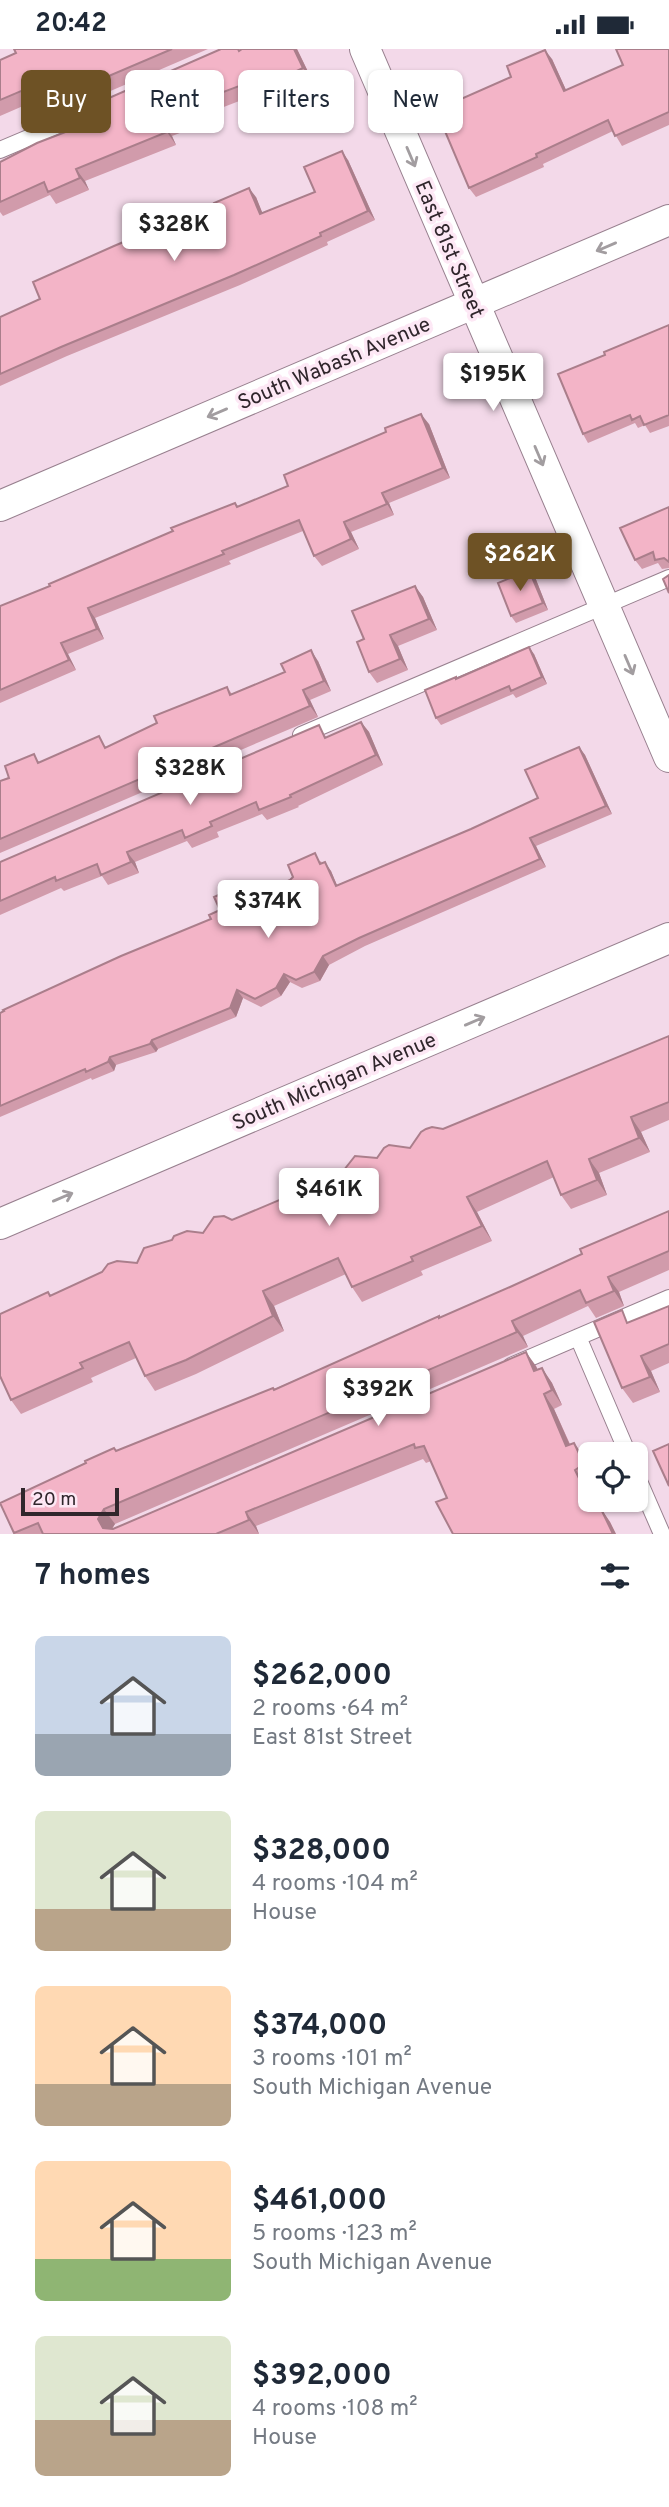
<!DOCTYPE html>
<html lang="en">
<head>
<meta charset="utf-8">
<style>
  :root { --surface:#fff; --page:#f2f2f3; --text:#1f2937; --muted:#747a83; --accent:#6e5225 }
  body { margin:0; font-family:Overpass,sans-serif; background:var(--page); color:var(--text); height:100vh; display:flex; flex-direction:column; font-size:26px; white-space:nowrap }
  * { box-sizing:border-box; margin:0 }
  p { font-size:23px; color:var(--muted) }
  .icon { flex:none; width:38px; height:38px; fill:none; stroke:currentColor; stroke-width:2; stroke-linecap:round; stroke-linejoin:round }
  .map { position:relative; height:1485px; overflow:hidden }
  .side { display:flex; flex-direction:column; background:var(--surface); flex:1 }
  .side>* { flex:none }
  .hud { position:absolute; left:21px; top:21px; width:628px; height:63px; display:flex; gap:14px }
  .tools { position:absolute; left:578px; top:1393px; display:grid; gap:14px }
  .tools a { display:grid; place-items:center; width:70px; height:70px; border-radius:10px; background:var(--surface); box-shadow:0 2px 5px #0004; font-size:35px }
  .scale { position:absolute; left:21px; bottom:18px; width:98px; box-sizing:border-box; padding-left:7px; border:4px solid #30262c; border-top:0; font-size:19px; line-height:24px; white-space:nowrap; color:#30262c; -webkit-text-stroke:5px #fde8f5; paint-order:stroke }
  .price { position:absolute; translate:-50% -60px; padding:0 16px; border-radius:7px; background:#fff; color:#222; font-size:23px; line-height:46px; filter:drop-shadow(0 2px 4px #0008) }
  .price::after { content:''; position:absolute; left:50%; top:42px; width:21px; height:16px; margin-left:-10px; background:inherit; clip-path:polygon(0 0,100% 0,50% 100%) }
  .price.selected { background:var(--accent); color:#fff }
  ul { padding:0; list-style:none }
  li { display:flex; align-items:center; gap:21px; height:175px; padding:0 35px }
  li span { display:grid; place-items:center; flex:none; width:196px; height:140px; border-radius:10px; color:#555 }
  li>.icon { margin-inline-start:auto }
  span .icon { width:84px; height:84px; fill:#fffc; stroke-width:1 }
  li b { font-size:30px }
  h2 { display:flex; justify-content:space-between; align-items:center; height:84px; padding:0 35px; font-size:30px }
  .tag { padding:0 24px; border-radius:10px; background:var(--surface); box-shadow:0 2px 5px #0004; font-size:24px; line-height:63px }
  .tag.selected { background:var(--accent); color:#fff }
  .status { display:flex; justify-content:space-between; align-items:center; height:49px; padding:0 35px; background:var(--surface); direction:ltr }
  .status svg { height:19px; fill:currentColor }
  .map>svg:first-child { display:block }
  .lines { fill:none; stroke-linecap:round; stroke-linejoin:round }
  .lane-casing { stroke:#98808f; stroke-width:18 }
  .street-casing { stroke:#98808f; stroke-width:32 }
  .lane { stroke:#fff; stroke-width:16 }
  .street { stroke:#fff; stroke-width:30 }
  .wall { fill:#d19bab }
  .shaded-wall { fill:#aa7e8b }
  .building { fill:#f3b4c7; stroke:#aa7e8b; stroke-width:2 }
  .oneway { stroke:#a29da0 }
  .labels { text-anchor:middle; stroke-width:7; stroke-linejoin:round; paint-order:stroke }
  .street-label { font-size:21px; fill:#30262c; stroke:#fde8f5 }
</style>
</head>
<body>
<div class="status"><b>20:42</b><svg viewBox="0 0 49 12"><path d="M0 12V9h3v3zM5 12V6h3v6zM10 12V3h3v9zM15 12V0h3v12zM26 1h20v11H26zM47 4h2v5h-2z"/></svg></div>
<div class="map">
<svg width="669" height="1485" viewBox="0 0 669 1485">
  <rect width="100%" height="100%" fill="#f3d9e9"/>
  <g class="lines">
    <defs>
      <path id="lane" d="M0 101 92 62
        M301 686 669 529
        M578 1288 628 1405
        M511 1317 669 1249
        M635 1423 662 1485"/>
      <path id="street" d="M365 0 669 708
        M0 457 669 171
        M0 1175 669 889"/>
    </defs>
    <use href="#lane" class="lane-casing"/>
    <use href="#street" class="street-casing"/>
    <use href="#lane" class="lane"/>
    <use href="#street" class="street"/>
  </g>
  <path class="wall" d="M14 0H208L71 59 62 47 60 41 0 67V11L16 4Z
    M221 0H297L312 31 279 47 273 39 216 61 219 69 172 87 176 96 85 132 89 141 56 155 50 146 3 167 0 163V113L76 79Z
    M669 0V76L622 97 613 82 543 115 544 118 476 148 469 139 552 10 566 41Z
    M348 111 375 171 327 193 328 196 240 236 67 307 0 337V268L40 250 159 178 161 181 256 148 262 164 315 143Z
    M669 276V377L650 384 645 376 638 379 635 374 588 394 583 385 605 306Z
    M429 375 450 429 389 454 394 466 351 483 359 500 322 517 314 507 303 482 229 512 231 515 95 569 104 590 68 605 76 621 0 654V557L50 537 235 454 238 458 288 437Z
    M669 458V519L662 520 658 514 642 520 635 511Z
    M535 528 548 561 516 574 511 567Z
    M415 537 423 548 437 581 398 597 408 621 377 634 369 623 364 590Z
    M534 605 547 635 516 649 513 645 441 676 436 669 457 630Z
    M318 612 331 642 310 651 318 668 0 804V732L40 713 107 698 157 674 227 638 232 645Z
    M361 673 369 683 383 716 298 757 299 758 267 771 262 765 217 783 219 788 192 799 187 792 135 813 139 824 108 836 102 827 64 842 61 839 0 866V813L327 688Z
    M579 698 585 706 612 765 536 797 546 818 365 897 329 916 320 932 302 939 290 933 281 947 261 958 243 949 236 968 158 1000 156 1003 116 1016 114 1022 92 1031 91 1029 0 1068V964L211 870 220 861 244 845 246 851 290 831 321 812 322 815 331 822 337 836 471 780 538 749Z
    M669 987V1071L641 1083 650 1103 599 1124 607 1146 571 1160 561 1146 554 1128 477 1163 492 1192 421 1222 423 1226 362 1253 352 1238 346 1225 274 1257 284 1282 196 1325 155 1342 145 1327 136 1309 91 1329 93 1333 21 1365 11 1351 50 1247 137 1214 232 1171 340 1126 377 1109 410 1099 443 1080Z
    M669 1162V1221L619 1243 624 1257 596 1269 588 1257 523 1287 528 1298 115 1475 112 1480 536 1317 537 1320 542 1319 552 1334 562 1356 554 1360 570 1395 574 1394 585 1409 590 1419V1433L586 1435 590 1444V1451H593L597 1459 600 1458 610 1473 616 1485H453L447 1449 431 1412 426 1414 423 1410 256 1477 259 1485H14L0 1454 86 1414 114 1399 116 1402 274 1340 510 1238 582 1205Z
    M669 1257V1314L651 1322 660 1343 633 1354 622 1339 630 1273Z"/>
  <path class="shaded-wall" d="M294 0H297L312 31 303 19Z
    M545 1 552 10 571 52 564 42Z
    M207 49 216 61 219 69 210 57Z
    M163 75 172 87 176 96 167 83Z
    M342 102 348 111 375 171 368 162Z
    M76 120 85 132 89 141 80 129Z
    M249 139 256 148 267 175 260 165Z
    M421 365 429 375 450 429 443 419Z
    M382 444 389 454 394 466 387 455Z
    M344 473 351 483 359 500 351 490Z
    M529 521 535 528 548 561 543 554Z
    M415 537 423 548 437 581 429 570Z
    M88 559 95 569 104 590 97 580Z
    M390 586 398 597 408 621 400 610Z
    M61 594 68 605 76 621 69 611Z
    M529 598 534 605 547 635 542 628Z
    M311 601 318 612 331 642 324 632Z
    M303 641 310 651 318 668 310 657Z
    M361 673 369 683 383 716 376 706Z
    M579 698 585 706 612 765 606 757Z
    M530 789 536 797 546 818 540 810Z
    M127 803 135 813 139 824 131 813Z
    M325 813 331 822 341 846 336 837Z
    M323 907 329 916 320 932 314 923Z
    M284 925 290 933 281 947 276 939Z
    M237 941 243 949 236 968 230 959Z
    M152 991 158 1000 156 1003 150 995Z
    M110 1008 116 1016 114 1022 108 1013Z
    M631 1068 641 1083 650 1103 639 1089Z
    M589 1110 599 1124 607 1146 597 1131Z
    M467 1148 477 1163 492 1192 482 1177Z
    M608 1228 619 1243 624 1257 614 1242Z
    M263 1242 274 1257 284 1282 273 1267Z
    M512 1272 523 1287 528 1298 517 1283Z
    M526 1303 536 1317 545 1337 534 1322Z
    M641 1307 651 1322 660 1343 650 1328Z
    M542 1319 552 1334 562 1356 552 1341Z
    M544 1345 554 1360 577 1412 566 1397Z
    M574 1394 585 1409 590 1419V1423L584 1415Z
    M575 1421 586 1435 590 1444V1451H593L604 1475 594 1460Z
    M600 1458 610 1473 616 1485H613Z
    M104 1460 115 1475 109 1484 103 1479 98 1470Z
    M246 1463 256 1477 259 1485 249 1471Z"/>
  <path class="building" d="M14 0H172L62 47 54 28 0 51V11L16 4Z
    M221 0H238L239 2 242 0H294L303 19 270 35 266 27 207 49 210 57 163 75 167 83 76 120 80 129 48 143 44 133 0 153V113L37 94 76 79 70 66Z
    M616 0H669V63L615 87 608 71 536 105 537 108 469 139 436 61 511 28 507 17 545 1 564 42 623 16Z
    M342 102 368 162 320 184 321 187 234 226 61 298 0 325V268L40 250 33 233 114 197 159 178 160 182 215 157 214 154 249 139 260 165 315 143 304 118Z
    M669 276V366L644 376 640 367 632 371 630 366 583 385 558 325 605 306 604 303Z
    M421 365 443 419 382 444 387 455 344 473 351 490 314 507 299 471 222 502 224 505 88 559 97 580 61 594 69 611 0 641V557L50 537 49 535 173 482 171 479 235 454 237 458 288 437 284 426 386 383 385 379Z
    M669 458V513L664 509 655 511 653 503 635 511 620 479Z
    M529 521 543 554 511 567 498 534Z
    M669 526V544L663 530Z
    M415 537 429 570 390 586 400 610 369 623 357 593 364 590 352 562Z
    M529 598 542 628 511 642 509 637 436 669 425 641 456 628V630Z
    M311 601 324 632 303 641 310 657 0 790V732L9 729 5 717 34 705 38 714 99 687 105 699 157 674 154 667 227 638 230 646 285 623 281 615Z
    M361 673 376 706 290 746 291 748 259 761 256 753 210 773 212 777 185 789 182 781 127 803 131 813 101 826 97 815 56 832 55 828 0 852V813L319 676 325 689Z
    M579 698 606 757 530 789 540 810 359 889 323 907 314 923 296 931 284 925 276 939 255 950 237 941 230 959 152 991 150 995 110 1008 108 1013 86 1023 85 1020 0 1057V964L4 962 3 961 121 907 211 870 209 866 220 861 214 848 238 837 245 852 290 831 293 828 288 816 315 804 320 815 325 813 336 837 471 780 538 749 525 721Z
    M669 987V1053L631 1068 639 1089 589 1110 597 1131 561 1146 547 1112 467 1148 482 1177 411 1208 413 1212 352 1238 338 1209 263 1242 273 1267 186 1311 145 1327 129 1293 80 1314 83 1319 11 1351 0 1327V1265L48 1243 50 1247 102 1223 108 1215 117 1212 137 1214 144 1199 172 1191 174 1187 187 1182 203 1184 214 1168 224 1167 232 1171 308 1139 314 1128 320 1124 340 1126 355 1107 377 1109 384 1099 389 1096 410 1099 421 1083 426 1080 432 1078 443 1080Z
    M669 1162V1202L608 1228 614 1242 586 1254 580 1241 512 1272 517 1283 104 1460 98 1470 103 1479 113 1480 526 1303 534 1322 542 1319 552 1341 544 1345 566 1397 574 1394 584 1415 575 1421 594 1460 600 1458 613 1485H453L436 1453 447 1449 424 1397 415 1399 414 1395 246 1463 249 1471 216 1485H43L38 1474 14 1484 0 1454 86 1414 85 1412 114 1399 116 1402 273 1339 274 1341 439 1267V1269L510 1238 582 1205 580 1200Z
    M669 1257V1295L641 1307 650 1328 622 1339 594 1273 622 1261 627 1274Z
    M669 1395V1437L653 1402Z"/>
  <defs><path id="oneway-shaft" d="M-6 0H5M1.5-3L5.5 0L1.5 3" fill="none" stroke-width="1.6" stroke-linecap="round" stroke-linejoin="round" transform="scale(1.75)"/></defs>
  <g class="oneway">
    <use href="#oneway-shaft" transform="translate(411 108) rotate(67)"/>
    <use href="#oneway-shaft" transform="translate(606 198) rotate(157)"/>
    <use href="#oneway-shaft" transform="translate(217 364) rotate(157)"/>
    <use href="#oneway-shaft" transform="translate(539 407) rotate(67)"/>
    <use href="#oneway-shaft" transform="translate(629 616) rotate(67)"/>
    <use href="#oneway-shaft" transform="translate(475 972) rotate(-23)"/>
    <use href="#oneway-shaft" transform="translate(63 1148) rotate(-23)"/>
  </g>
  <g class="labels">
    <g class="street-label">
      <text transform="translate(450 200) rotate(67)" y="7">East 81st Street</text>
      <text transform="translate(334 314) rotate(-23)" y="7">South Wabash Avenue</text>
      <text transform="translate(334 1032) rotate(-23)" y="7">South Michigan Avenue</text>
    </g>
  </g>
</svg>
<div class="tools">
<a><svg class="icon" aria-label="locate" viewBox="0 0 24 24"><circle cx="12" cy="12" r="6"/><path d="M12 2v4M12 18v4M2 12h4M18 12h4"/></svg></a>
</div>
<div class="scale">20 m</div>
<b class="price" style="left:174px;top:214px">$328K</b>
<b class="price" style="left:493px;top:364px">$195K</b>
<b class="price selected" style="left:520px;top:544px">$262K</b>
<b class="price" style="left:190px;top:758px">$328K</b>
<b class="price" style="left:268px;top:891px">$374K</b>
<b class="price" style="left:329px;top:1179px">$461K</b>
<b class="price" style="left:378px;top:1379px">$392K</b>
<div class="hud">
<a class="tag selected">Buy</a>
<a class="tag">Rent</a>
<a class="tag">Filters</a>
<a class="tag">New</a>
</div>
</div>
<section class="side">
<h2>7 homes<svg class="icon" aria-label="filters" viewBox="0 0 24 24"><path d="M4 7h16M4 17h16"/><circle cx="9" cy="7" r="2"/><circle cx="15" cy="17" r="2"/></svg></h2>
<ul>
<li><span style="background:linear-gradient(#c9d6e8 70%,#9aa5b1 0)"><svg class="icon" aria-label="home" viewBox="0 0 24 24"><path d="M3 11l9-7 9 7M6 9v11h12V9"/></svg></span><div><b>$262,000</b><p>2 rooms · 64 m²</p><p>East 81st Street</p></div></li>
<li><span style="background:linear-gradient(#dfe7d0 70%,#b9a48a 0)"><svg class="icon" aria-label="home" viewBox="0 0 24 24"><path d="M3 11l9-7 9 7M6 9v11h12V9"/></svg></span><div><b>$328,000</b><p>4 rooms · 104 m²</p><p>House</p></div></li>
<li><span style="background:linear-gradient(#ffd9b3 70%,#b9a48a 0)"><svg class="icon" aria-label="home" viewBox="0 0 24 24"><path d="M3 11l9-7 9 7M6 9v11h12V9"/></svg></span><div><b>$374,000</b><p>3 rooms · 101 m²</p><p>South Michigan Avenue</p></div></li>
<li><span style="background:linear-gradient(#ffd9b3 70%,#8fb573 0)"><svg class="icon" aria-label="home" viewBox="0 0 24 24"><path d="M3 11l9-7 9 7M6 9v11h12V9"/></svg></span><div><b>$461,000</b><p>5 rooms · 123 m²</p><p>South Michigan Avenue</p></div></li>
<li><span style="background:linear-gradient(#dfe7d0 60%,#b9a48a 0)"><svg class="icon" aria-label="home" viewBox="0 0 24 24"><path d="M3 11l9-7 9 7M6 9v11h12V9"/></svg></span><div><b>$392,000</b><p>4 rooms · 108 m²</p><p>House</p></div></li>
</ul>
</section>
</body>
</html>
